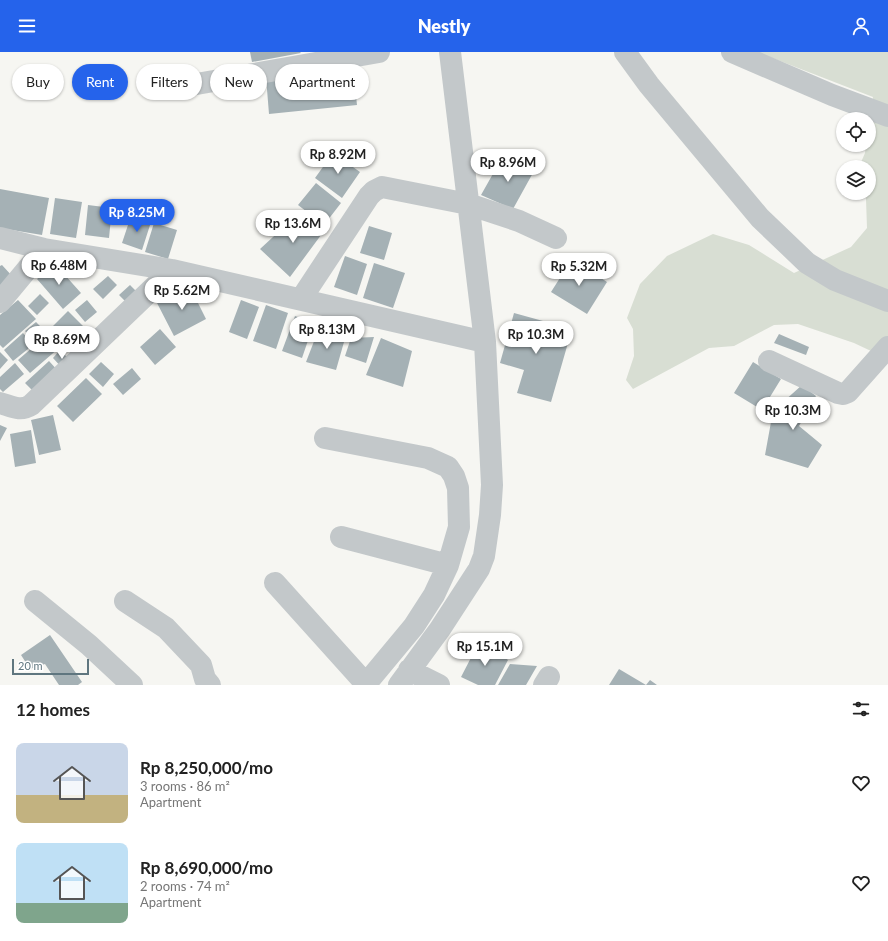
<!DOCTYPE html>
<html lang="en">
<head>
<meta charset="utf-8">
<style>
  :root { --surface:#fff; --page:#f2f2f2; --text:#222; --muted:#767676; --accent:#2563eb }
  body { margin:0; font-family:Lato,sans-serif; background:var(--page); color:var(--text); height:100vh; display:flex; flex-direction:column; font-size:15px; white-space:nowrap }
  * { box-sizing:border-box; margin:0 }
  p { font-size:13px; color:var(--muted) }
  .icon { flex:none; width:22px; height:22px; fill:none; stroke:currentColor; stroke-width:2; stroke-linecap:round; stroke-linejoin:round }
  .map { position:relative; height:633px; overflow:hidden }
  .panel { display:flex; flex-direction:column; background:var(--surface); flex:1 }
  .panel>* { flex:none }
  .banner { position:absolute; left:12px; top:12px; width:400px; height:36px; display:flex; gap:8px }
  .buttons { position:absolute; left:836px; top:60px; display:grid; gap:8px }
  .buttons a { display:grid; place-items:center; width:40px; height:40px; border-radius:50%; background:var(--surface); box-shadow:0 1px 3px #0004; font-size:20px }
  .scale { position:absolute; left:12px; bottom:10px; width:77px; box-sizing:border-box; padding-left:4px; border:2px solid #5f767f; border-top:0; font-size:11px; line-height:14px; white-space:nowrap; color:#5f767f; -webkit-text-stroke:3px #fff; paint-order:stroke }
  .price { position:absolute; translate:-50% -34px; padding:0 9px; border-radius:14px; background:#fff; color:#222; font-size:13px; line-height:26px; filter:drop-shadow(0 1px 2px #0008) }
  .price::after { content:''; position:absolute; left:50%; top:24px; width:12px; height:9px; margin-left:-6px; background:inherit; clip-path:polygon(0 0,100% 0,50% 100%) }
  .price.selected { background:var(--accent); color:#fff }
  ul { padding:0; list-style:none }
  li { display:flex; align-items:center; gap:12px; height:100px; padding:0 16px }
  li span { display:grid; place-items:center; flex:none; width:112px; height:80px; border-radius:8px; color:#555 }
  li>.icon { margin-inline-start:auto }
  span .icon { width:48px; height:48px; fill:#fffc; stroke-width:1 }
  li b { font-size:17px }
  h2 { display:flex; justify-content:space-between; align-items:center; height:48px; padding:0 16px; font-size:17px }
  .pill { padding:0 14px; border-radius:18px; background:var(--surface); box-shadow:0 1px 3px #0004; font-size:14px; line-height:36px }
  .pill.selected { background:var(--accent); color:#fff }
  header { display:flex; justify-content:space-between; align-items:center; height:52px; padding:0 16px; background:var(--accent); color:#fff; font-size:18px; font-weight:800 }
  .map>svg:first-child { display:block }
  .green { fill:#d8ded3 }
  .building { fill:#a5b1b5 }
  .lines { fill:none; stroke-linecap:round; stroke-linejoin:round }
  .minor { stroke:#c3c8ca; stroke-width:22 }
</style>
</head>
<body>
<header><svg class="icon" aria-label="menu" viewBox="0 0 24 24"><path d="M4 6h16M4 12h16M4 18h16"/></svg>Nestly<svg class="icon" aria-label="person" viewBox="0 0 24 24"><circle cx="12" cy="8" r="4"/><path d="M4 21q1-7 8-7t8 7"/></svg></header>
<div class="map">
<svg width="888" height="633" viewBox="0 0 888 633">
  <rect width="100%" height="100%" fill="#f6f6f2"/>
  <path class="green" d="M757 0H888V307L854 291 798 272 774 273 734 294 709 296 633 337 626 328 634 304 633 277 627 266 640 232 667 204 713 182 749 193 794 221 851 195 867 176 866 147 864 141H869V115H859L865 101 866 93H869V73L873 45Z"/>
  <path class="building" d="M250 0H300L301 1 252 10Z
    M353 16 357 53 269 62 266 25Z
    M333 101 360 120 342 146 315 126Z
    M503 104 534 119 513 157 481 143Z
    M316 131 341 151 324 173 298 153Z
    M0 137 49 146 42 183 0 176Z
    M55 146 82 150 76 186 50 182Z
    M88 153 112 156 109 186 85 183Z
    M299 161 324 179 290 225 260 197Z
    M131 164 151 170 142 198 122 191Z
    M154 171 177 178 168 207 145 200Z
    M369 174 392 181 384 208 360 201Z
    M345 204 367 212 357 243 334 235Z
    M572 207 607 230 587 262 551 240Z
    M374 211 405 221 393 256 363 246Z
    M55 212 81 241 63 257 37 227Z
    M2 213 13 225 0 237V214Z
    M108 224 117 233 103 247 93 237Z
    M130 233 139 242 128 252 119 243Z
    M190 235 206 267 174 284 157 251Z
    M40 242 49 251 37 263 28 254Z
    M18 248 36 267 3 296 0 293V263Z
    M87 248 97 260 85 270 75 258Z
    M241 248 259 255 247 287 229 280Z
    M266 253 288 261 276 297 253 289Z
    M68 259 95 286 77 305 49 278Z
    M514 261 572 277 551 350 517 341 524 318 500 311Z
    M295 264 314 271 302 306 282 299Z
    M36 270 45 279 34 289 25 279Z
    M160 277 176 295 155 313 140 295Z
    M318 279 346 283 336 318 306 310Z
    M23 281 33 293 13 309 4 298Z
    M48 282 59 296 30 321 18 308Z
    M779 282 809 295 806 303 774 291Z
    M374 285 366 311 345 304 351 286Z
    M381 286 412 299 403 335 366 323Z
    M60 298 71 309 63 317 53 306Z
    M0 300 8 308 0 317Z
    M49 309 59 320 36 342 25 331Z
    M101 310 114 322 103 335 89 322Z
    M753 310 781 327 762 358 734 341Z
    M15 311 24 322 3 340 0 337V325Z
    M132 316 141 327 123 343 113 332Z
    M86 326 102 342 73 370 57 354Z
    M802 333 816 344 799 374 822 393 808 416 765 403 773 359Z
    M53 363 61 398 39 403 31 368Z
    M0 373 7 376 0 389Z
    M31 378 36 411 15 415 10 382Z
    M50 583 82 630 78 633H59L45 612 30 617 21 603Z
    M492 595 508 608 495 633H478L461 625 476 596Z
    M510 612 537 614 526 633H498Z
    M619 617 646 633H609Z
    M650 628 657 633H646Z"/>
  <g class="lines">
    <path class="minor" d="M625 0 649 33 760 166 807 211 835 228 888 249
      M732 0 832 43 888 64
      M185 34 379 0
      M0 186 44 197 172 218
      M301 247 369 144 374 139 382 135 468 152 519 169 556 186
      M0 250 44 197
      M769 309 838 341 843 342 848 340 888 295
      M0 351C11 354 20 360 31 353L172 218 485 290
      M325 386 428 406 448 415 454 424 458 436 459 475 448 513 434 543 414 574 365 633
      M341 485 448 513
      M275 531 366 632
      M35 549 89 593 132 633
      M125 549 166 576 201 613 205 627 210 633
      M409 618 439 633
      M399 633 440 577 479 517 484 504 490 463 492 433 485 290 450 0
      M544 633 549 625"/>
  </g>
</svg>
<div class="buttons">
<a><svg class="icon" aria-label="locate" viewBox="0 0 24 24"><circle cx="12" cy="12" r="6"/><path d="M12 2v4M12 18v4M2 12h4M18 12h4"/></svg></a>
<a><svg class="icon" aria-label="layers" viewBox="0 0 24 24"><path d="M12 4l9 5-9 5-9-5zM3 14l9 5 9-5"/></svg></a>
</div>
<div class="scale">20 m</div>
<b class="price" style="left:338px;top:123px">Rp 8.92M</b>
<b class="price" style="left:508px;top:131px">Rp 8.96M</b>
<b class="price selected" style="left:137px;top:181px">Rp 8.25M</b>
<b class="price" style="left:293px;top:192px">Rp 13.6M</b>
<b class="price" style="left:59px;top:234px">Rp 6.48M</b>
<b class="price" style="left:579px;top:235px">Rp 5.32M</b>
<b class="price" style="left:182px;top:259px">Rp 5.62M</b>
<b class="price" style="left:327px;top:298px">Rp 8.13M</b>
<b class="price" style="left:536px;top:303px">Rp 10.3M</b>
<b class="price" style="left:62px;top:308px">Rp 8.69M</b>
<b class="price" style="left:793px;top:379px">Rp 10.3M</b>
<b class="price" style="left:485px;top:615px">Rp 15.1M</b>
<div class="banner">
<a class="pill">Buy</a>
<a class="pill selected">Rent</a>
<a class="pill">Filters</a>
<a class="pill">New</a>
<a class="pill">Apartment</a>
</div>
</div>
<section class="panel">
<h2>12 homes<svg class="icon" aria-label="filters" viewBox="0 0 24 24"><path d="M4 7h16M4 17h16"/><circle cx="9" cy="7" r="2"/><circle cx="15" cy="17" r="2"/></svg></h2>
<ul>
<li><span style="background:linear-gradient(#c9d6e8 65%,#c2b280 0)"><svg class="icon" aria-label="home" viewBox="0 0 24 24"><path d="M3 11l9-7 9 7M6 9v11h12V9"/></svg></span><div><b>Rp 8,250,000/mo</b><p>3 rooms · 86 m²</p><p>Apartment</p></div><svg class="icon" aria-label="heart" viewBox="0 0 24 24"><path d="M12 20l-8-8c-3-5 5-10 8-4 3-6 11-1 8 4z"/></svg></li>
<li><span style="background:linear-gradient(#bfe0f5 75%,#7fa58c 0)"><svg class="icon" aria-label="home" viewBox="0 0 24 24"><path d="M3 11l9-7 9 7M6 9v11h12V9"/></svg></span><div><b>Rp 8,690,000/mo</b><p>2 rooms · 74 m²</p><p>Apartment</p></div><svg class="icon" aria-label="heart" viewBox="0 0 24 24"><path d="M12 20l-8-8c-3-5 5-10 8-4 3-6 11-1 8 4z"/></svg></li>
</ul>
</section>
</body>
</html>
